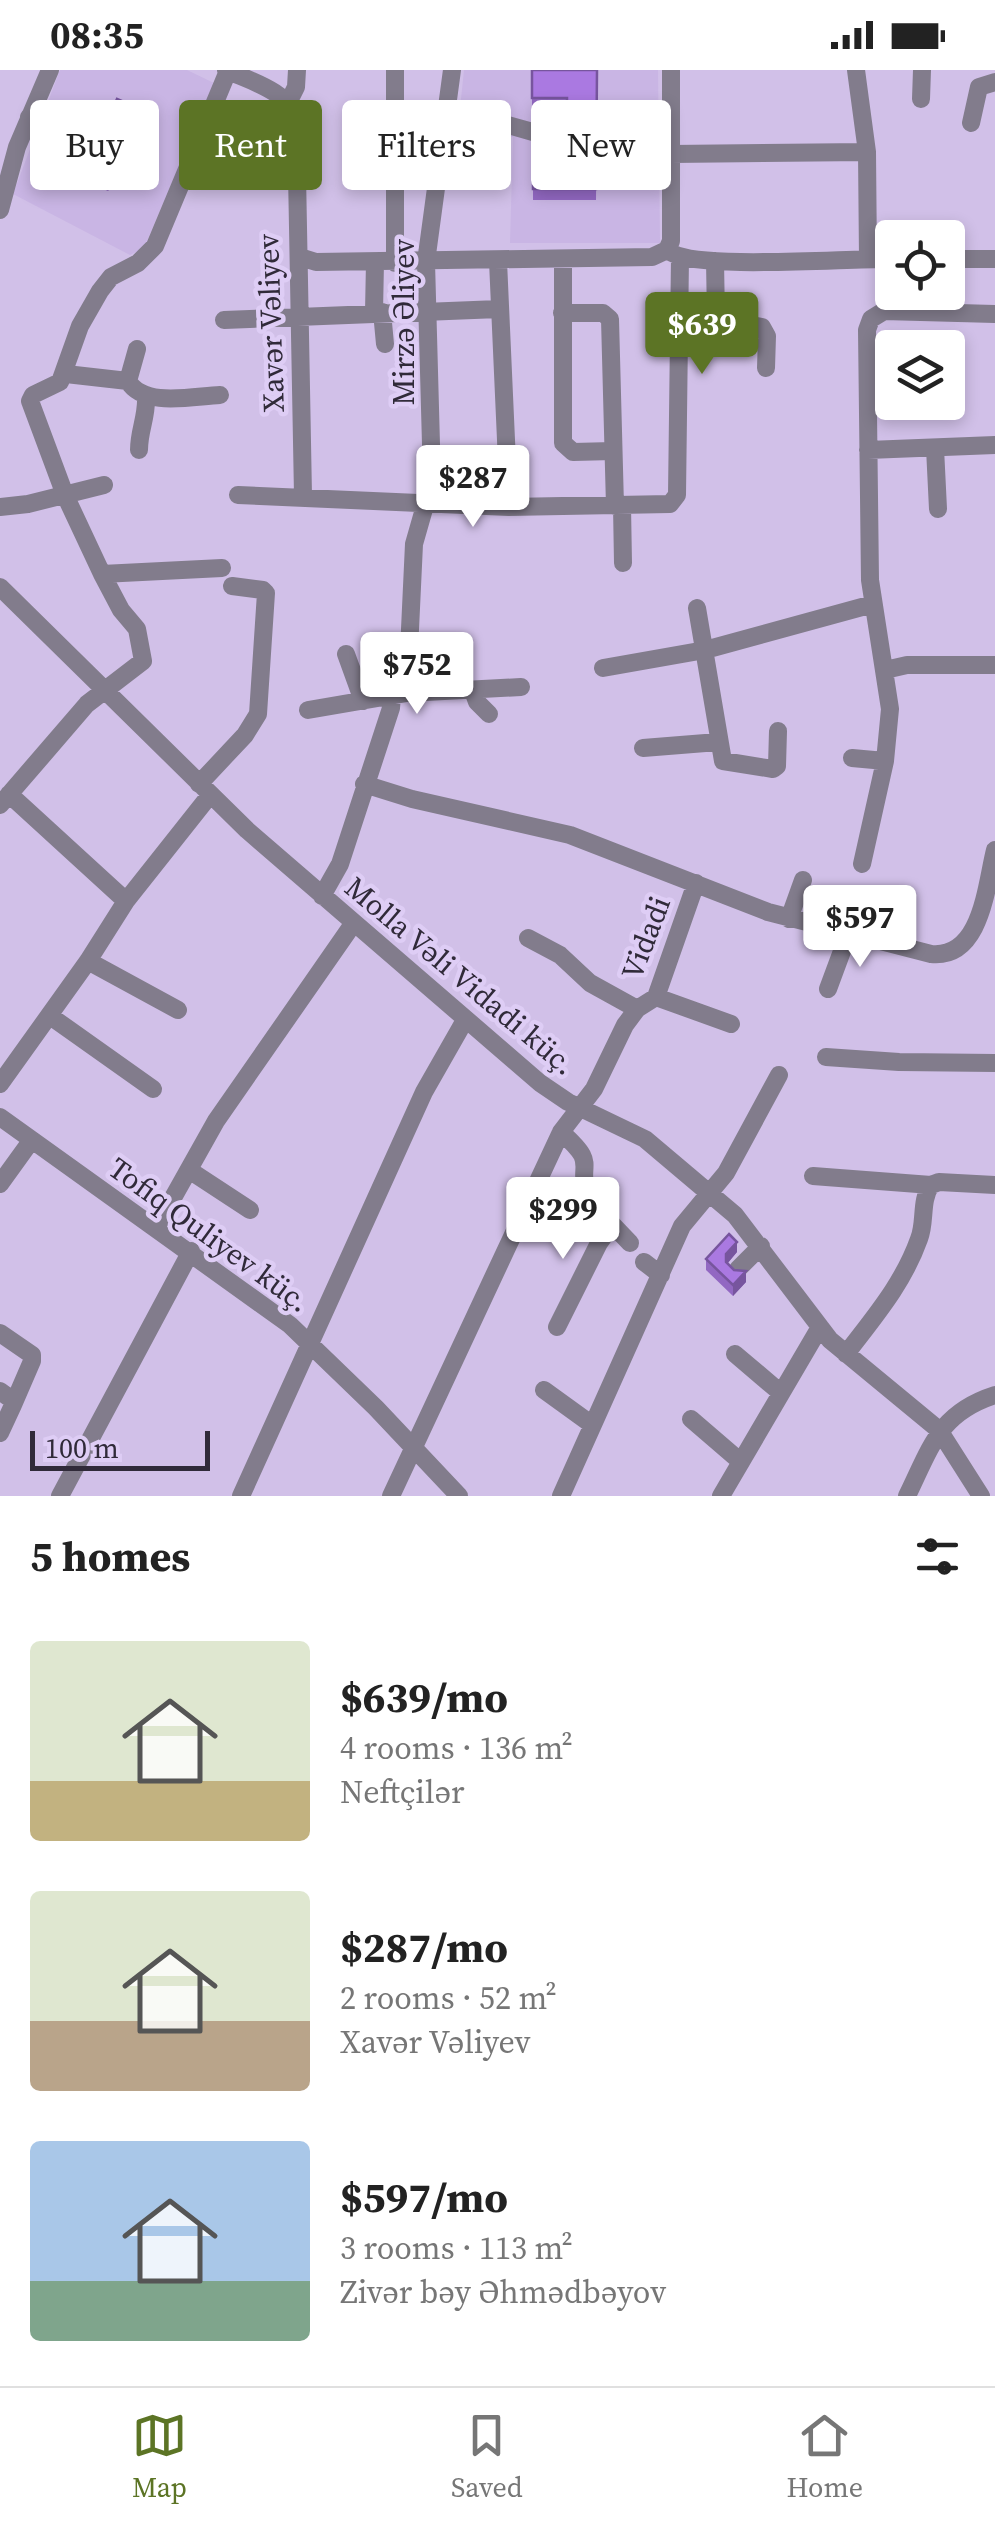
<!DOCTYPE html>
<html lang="en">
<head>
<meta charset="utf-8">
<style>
  :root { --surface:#fff; --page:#f2f2f2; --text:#222; --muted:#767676; --line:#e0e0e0; --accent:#5c7425 }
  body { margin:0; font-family:"Source Serif 4",serif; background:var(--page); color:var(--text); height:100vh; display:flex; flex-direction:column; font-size:38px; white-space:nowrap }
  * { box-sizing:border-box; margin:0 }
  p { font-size:32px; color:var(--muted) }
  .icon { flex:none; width:55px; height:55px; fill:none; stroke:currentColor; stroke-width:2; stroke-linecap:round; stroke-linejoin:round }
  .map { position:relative; height:1426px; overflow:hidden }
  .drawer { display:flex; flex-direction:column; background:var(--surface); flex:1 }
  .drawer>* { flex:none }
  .top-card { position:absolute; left:30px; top:30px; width:935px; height:90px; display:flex; gap:20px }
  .tools { position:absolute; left:875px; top:150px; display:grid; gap:20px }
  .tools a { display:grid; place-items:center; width:90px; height:90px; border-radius:10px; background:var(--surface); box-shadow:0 5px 15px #0003; font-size:50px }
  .scale { position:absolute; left:30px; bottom:25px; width:180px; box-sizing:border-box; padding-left:10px; border:5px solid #302a39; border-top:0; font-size:28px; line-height:35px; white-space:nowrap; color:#302a39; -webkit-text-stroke:8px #decdf5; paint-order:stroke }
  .price { position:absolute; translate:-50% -85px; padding:0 22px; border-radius:10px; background:#fff; color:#222; font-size:32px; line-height:65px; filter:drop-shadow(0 2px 5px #0008) }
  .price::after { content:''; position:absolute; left:50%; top:60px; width:30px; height:22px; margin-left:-15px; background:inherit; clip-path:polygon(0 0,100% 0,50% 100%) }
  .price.on { background:var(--accent); color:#fff }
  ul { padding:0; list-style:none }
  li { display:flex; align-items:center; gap:30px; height:250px; padding:0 30px }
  li span { display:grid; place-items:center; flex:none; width:280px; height:200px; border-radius:10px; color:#555 }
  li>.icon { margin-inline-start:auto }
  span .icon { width:120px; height:120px; fill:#fffc; stroke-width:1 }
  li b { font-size:42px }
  h2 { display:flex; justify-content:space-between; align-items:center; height:120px; padding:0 30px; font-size:42px }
  .tag { padding:0 35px; border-radius:10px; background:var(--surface); box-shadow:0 5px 15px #0003; font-size:35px; line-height:90px }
  .tag.on { background:var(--accent); color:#fff }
  .status { display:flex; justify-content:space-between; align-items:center; height:70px; padding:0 50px; background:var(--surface); direction:ltr }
  .status svg { height:28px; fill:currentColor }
  .tabs { display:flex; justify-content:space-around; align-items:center; height:140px; border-top:2px solid var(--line); background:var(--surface); font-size:28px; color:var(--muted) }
  .tabs a { display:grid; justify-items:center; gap:5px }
  .tabs .on { color:var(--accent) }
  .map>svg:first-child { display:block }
  .built { fill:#c9b5e4 }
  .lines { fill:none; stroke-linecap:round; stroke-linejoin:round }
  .minor { stroke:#827c8c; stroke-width:18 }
  .wall { fill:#9268c2 }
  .shaded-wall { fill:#77559e }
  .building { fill:#aa79e1; stroke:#77559e; stroke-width:2.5 }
  .labels { text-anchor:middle; stroke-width:9; stroke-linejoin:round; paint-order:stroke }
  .street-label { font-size:30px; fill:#302a39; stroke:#decdf5 }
</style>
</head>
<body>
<div class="status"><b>08:35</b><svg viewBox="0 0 49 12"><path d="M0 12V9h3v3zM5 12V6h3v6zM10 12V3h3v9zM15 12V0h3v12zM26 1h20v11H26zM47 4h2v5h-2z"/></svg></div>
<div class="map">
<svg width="995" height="1426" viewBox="0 0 995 1426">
  <rect width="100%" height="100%" fill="#d1c0e8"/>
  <path class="built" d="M60 0H187L214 13 144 178 130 185 13 124Z
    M464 0H658L660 173H510L513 67 458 58Z"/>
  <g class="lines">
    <path class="minor" d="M226 0C250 11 289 21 296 50L303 425
      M395 0V193
      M856 0 867 82 868 189
      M921 29 922 0
      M288 33 296 17 297 0
      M448 38 554 68
      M29 47 84 69
      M971 53 979 17 995 12
      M671 84 867 82
      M0 140 17 77 50 0
      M667 180 671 171V0
      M672 183C702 200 849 188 892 189
      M300 187 316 192 652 187 667 180
      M563 189V373L573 382 613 381
      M948 189H995
      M498 191 509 437
      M715 191 716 248 762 257 767 266 766 298
      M374 242 375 192
      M382 242 385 274
      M562 243H603L610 249 615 436
      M224 250 499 239
      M66 304 128 311 137 279
      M128 311C144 338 193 326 220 325
      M935 378 938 439
      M139 380C139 360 147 347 146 327
      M868 380 995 375
      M238 425 509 437 670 434 677 425 680 187
      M622 436 623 493
      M0 437 28 434 104 415
      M102 504 222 498
      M0 517 247 760 540 1013 568 1032 645 1069 735 1145 830 1270 939 1360 981 1426
      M697 538 723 691 773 699 777 696 778 661
      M346 584 363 631
      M603 598 705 580 873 534
      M885 600 907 595H995
      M473 621 477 632 489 644
      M407 623 414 474 432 411 426 192 452 0
      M308 640 407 623 521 617
      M643 678 718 672
      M852 688 885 691
      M199 714 245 665 258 644 266 523 263 520 232 516
      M364 714 412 729 570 765 768 842 931 884C982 889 986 815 995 780
      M9 724 126 831
      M0 735 87 634 143 591 137 559 121 540 102 504 65 425 30 331 33 325 60 312 80 256 100 221 111 207 138 193 155 176 228 1
      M862 794 885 691 890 639 870 510 867 260 871 249 884 241 995 244
      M322 826 340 794 391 638 392 626
      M789 849 803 810
      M528 868 560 885 590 913 637 939
      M88 891 178 940
      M828 919 848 865
      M656 927 731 954
      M50 946 153 1019
      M826 987 899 992 995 993
      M0 1014 88 891 126 831 210 725
      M0 1047 290 1255 376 1338 459 1426
      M561 1062C599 1096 577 1090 587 1128L630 1173
      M189 1100 250 1140
      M813 1106 931 1115 939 1112 995 1115
      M0 1114 31 1071
      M156 1158 216 1051 353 854
      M644 1192 661 1205
      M738 1199 761 1176
      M557 1257 599 1173 611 1156
      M0 1263 32 1285V1291L13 1335
      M735 1284 781 1323
      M846 1284C874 1247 903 1214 919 1169 926 1152 920 1131 931 1115
      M544 1320 591 1354
      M0 1321 11 1329 13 1335 0 1363
      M691 1349 741 1392
      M60 1426 191 1181
      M241 1426 424 1022 465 950
      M391 1426 561 1062 594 1019 625 955 637 939 656 927 696 813
      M561 1426 682 1156 726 1103 779 1005
      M721 1426 820 1257
      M907 1426C931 1377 939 1343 995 1325"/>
  </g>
  <path class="wall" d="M532 0H597L596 130H533V83H567V39H532Z
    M140 50 108 121 85 111V100Z
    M737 1182 727 1194 746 1212 733 1226 706 1200V1189Z"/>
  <path class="shaded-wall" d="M140 39V50L108 121V110Z
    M737 1172V1182L726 1195V1184Z
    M746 1201V1212L733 1226V1215Z"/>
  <path class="building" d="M532 0H597L596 119H533V83H567V28H532Z
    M117 29 140 39 108 110 85 100Z
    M729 1164 737 1172 726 1184V1192L734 1200 746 1201 733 1215 706 1189Z"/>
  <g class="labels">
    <g class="street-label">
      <text transform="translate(404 252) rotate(-90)" y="10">Mirzə Əliyev</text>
      <text transform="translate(271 253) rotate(-92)" y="10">Xavər Vəliyev</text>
      <text transform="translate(646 868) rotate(-69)" y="10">Vidadi</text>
      <text transform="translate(460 906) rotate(40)" y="10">Molla Vəli Vidadi küç.</text>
      <text transform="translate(209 1165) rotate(36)" y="10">Tofiq Quliyev küç.</text>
    </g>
  </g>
</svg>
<div class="tools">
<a><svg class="icon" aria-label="locate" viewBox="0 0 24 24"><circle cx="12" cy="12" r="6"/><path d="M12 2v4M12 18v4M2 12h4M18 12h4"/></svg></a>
<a><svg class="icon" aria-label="layers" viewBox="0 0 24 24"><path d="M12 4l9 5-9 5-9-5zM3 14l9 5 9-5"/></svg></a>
</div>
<div class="scale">100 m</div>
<b class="price on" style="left:702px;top:307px">$639</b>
<b class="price" style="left:473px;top:460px">$287</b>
<b class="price" style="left:417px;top:647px">$752</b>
<b class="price" style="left:860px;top:900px">$597</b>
<b class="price" style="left:563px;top:1192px">$299</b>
<div class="top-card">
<a class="tag">Buy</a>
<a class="tag on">Rent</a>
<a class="tag">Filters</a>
<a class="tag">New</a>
</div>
</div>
<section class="drawer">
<h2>5 homes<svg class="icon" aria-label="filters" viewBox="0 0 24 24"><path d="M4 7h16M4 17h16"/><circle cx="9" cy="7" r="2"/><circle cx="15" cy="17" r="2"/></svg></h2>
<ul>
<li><span style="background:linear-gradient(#dfe7d0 70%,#c2b280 0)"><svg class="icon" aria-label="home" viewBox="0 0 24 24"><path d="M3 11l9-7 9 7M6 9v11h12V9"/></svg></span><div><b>$639/mo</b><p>4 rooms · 136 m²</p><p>Neftçilər</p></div></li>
<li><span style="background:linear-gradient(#dfe7d0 65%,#b9a48a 0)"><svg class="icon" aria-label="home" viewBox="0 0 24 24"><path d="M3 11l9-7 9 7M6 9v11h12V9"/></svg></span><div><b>$287/mo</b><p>2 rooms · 52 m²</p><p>Xavər Vəliyev</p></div></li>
<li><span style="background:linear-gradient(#a9c7e8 70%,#7fa58c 0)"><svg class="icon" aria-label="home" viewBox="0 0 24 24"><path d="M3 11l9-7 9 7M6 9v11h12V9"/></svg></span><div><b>$597/mo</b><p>3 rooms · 113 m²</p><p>Zivər bəy Əhmədbəyov</p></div></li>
</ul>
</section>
<nav class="tabs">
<a class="on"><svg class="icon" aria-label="map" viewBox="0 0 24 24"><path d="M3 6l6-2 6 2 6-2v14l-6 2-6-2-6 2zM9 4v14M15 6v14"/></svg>Map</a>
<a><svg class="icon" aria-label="saved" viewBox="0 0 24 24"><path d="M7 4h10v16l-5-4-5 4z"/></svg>Saved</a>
<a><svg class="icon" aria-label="home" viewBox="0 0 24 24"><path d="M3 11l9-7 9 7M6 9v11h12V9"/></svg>Home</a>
</nav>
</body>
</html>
